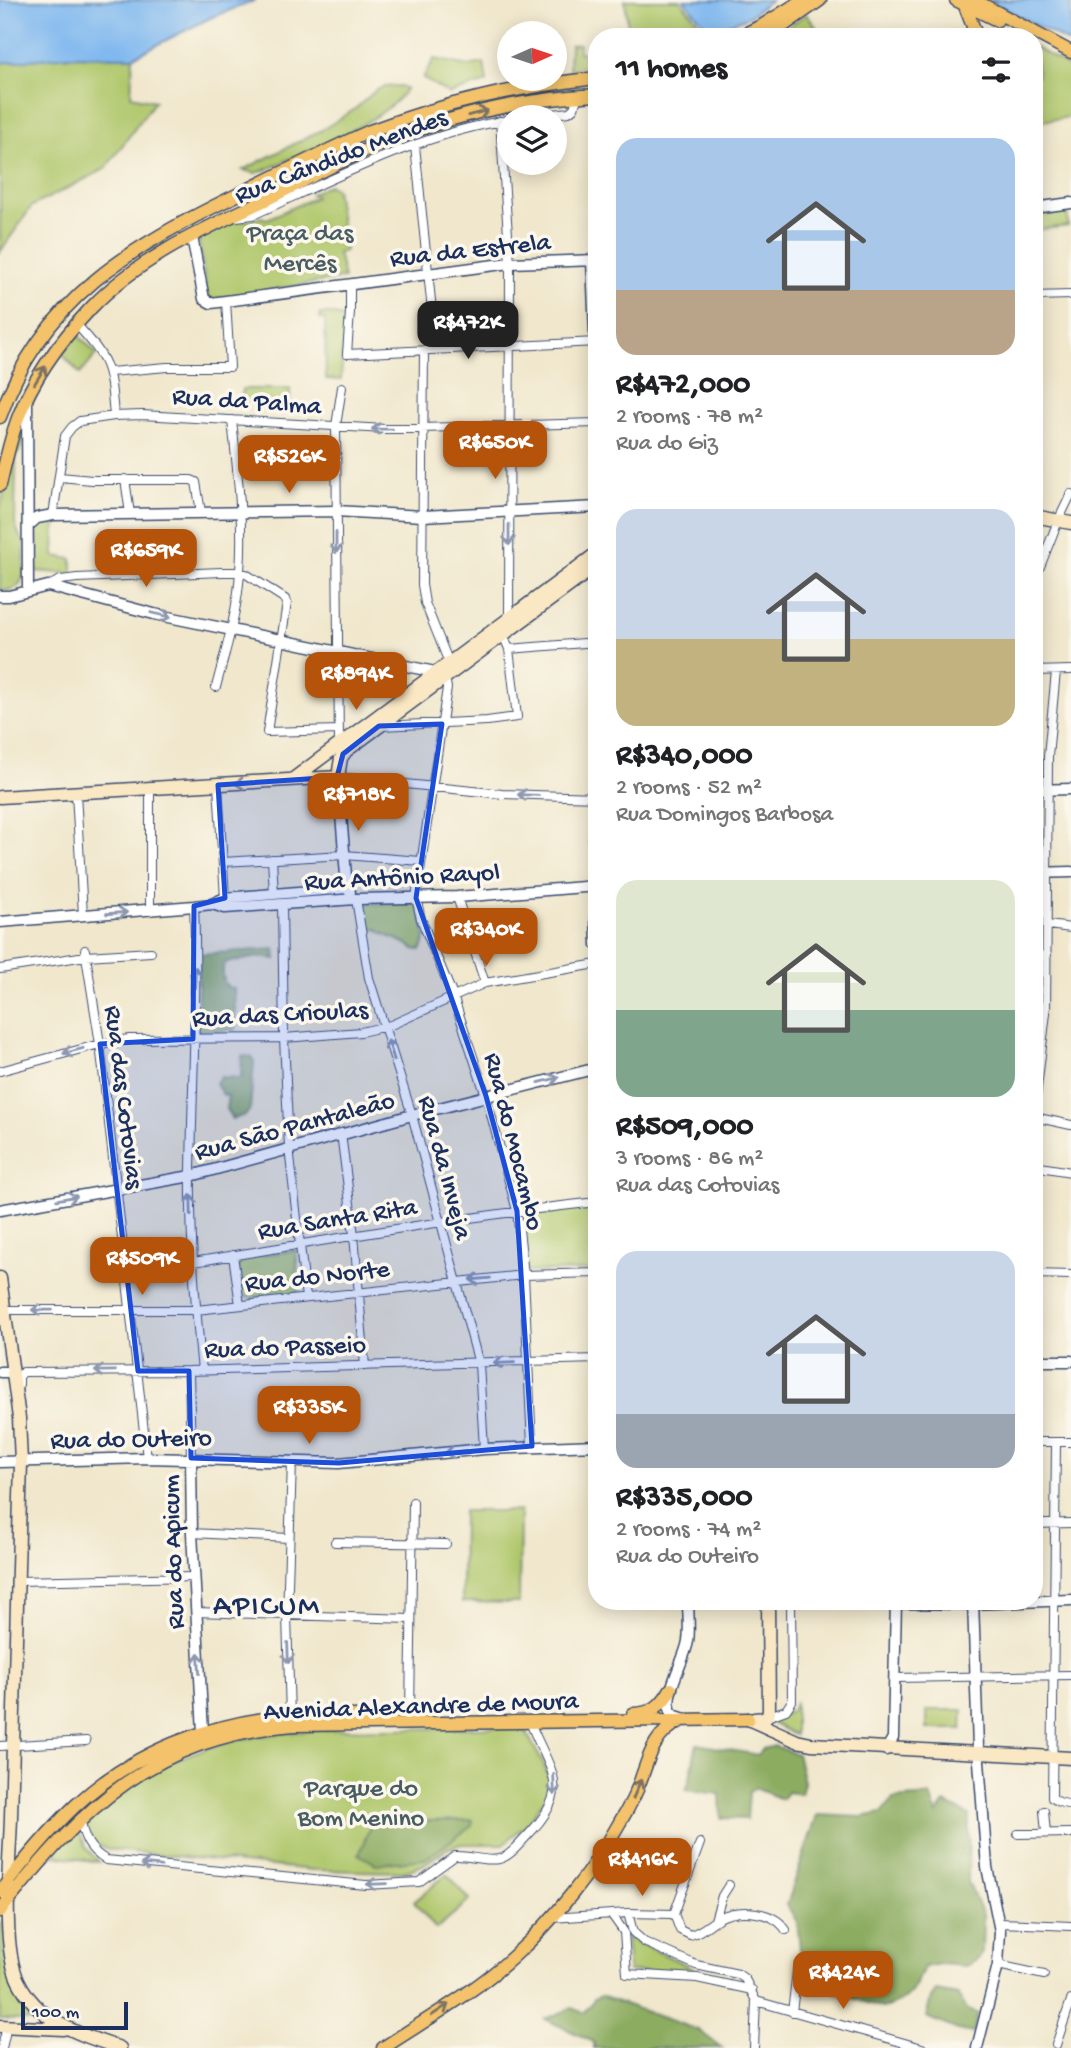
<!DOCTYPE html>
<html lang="en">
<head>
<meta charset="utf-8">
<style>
  :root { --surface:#fff; --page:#f2f2f2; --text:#202124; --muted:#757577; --accent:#b45309 }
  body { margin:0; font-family:"Gochi Hand",sans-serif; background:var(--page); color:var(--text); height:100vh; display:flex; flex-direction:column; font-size:26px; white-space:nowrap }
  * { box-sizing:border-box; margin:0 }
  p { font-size:23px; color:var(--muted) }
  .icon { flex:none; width:38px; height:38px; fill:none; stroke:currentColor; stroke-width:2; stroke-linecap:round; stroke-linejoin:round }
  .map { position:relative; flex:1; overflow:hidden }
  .side { position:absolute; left:588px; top:28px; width:455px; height:1582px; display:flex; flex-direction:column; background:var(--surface); border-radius:28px; box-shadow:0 4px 18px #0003 }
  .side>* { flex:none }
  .needle { width:46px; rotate:87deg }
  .controls { position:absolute; left:497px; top:21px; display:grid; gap:14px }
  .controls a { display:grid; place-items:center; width:70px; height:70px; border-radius:50%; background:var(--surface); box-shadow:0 4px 18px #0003; font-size:35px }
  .scale { position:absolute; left:21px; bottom:18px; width:107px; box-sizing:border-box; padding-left:7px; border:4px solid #1b2f5e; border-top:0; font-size:19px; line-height:24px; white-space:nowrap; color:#1b2f5e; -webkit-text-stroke:5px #fbf7ec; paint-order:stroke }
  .price { position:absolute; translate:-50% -60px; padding:0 16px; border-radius:14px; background:var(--accent); color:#fff; font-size:23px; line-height:46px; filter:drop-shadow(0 2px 4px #0008) }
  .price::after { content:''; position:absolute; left:50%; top:42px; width:21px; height:16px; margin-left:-10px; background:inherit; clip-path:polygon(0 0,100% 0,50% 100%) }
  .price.selected { background:#222; color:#fff }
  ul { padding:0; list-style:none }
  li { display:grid; align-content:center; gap:14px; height:371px; padding:0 28px }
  li span { display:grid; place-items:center; height:217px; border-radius:21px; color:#555 }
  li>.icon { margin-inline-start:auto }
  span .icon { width:126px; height:126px; fill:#fffc; stroke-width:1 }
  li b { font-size:30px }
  h2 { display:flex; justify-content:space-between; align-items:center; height:84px; padding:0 28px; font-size:30px }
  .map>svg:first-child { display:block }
  .green { fill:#b0c76c; stroke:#667b65; stroke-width:2 }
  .forest { fill:#8cac60; stroke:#546e5f; stroke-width:2 }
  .water { fill:#7eb7ef; stroke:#4c73a6; stroke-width:2 }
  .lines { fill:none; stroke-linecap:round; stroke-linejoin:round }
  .minor-casing { stroke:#3b4b6e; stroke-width:10 }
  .tertiary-casing { stroke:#3b4b6e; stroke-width:13 }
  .secondary-casing { stroke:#3b4b6e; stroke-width:15 }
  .primary-casing { stroke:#3b4b6e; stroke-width:15 }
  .minor { stroke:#fff; stroke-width:8 }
  .tertiary { stroke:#fff; stroke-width:10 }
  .secondary { stroke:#fae7c3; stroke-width:12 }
  .primary { stroke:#f3c26a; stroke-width:12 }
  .oneway { stroke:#7c7163 }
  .oneway2 { stroke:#8d97ae }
  .oneway3 { stroke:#8a8b90 }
  .marked { fill:#1d4ed8; fill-opacity:0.2; stroke:#1d4ed8; stroke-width:5; stroke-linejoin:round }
  .labels { text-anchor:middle; stroke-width:7; stroke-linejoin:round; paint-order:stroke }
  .street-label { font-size:26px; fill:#1b2f5e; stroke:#fbf7ec }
  .park-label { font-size:26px; fill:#485d62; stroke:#fbf7ec }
  .quarter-label { font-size:30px; letter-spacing:2px; fill:#1b2f5e; stroke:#fbf7ec }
</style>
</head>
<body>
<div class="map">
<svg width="1071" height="2048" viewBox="0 0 1071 2048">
  <rect width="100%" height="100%" fill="#fbf7ec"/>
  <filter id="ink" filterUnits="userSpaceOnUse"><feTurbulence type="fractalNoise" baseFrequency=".0143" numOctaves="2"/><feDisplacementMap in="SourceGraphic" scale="14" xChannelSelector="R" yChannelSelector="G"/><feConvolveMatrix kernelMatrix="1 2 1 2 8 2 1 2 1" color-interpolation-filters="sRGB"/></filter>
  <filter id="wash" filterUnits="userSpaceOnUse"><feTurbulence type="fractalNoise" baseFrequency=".00686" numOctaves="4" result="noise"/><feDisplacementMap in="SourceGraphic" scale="28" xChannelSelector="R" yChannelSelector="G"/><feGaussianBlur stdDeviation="1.57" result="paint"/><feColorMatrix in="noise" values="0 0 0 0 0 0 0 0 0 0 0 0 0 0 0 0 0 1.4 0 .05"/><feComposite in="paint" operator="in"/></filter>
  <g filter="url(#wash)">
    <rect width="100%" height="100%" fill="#f0e7cc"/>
    <path class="green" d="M625 0H680L711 37H642L628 27Z
      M806 14 824 37H780L778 34Z
      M579 44V53L597 50V66L569 69 570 45Z
      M1035 47 1071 68V117L1042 121 1040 111 1034 112V77L1038 76Z
      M68 56 133 57 131 96 155 101 105 169 32 206 0 252V63Z
      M434 59 468 66 484 63 487 82 449 94 423 78Z
      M597 83V87L587 88 343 155 245 203 243 197C296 170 348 142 403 123 466 102 532 91 597 83Z
      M384 87 401 86 406 89C385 123 301 153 263 171L255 173 243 170 322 130 355 109 376 90Z
      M328 185 336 189 345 251 338 253 344 278 217 299 213 300 207 295 199 243 201 236 226 222 253 220 261 217 267 219 316 197 311 194Z
      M1067 206 1068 226 1034 230V211Z
      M320 314H333L345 319 341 380 326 379 325 319H320Z
      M78 335 97 354 80 374 62 354Z
      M242 389H290V402H242Z
      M24 416V441L16 458 15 524 20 537 24 542C24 563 30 594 0 590V510L11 458Z
      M55 523 54 556 72 559V574L36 571 37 526Z
      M417 903C421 917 430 936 421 950L414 949C404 939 388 939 377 929H366L362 908 364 904Z
      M597 1205V1270L526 1272 520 1214Z
      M296 1250 299 1294 243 1298 236 1259Z
      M463 1511H520L519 1603 462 1602Z
      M795 1704V1735L768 1721 790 1712Z
      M927 1710H963L962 1729H927Z
      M521 1727 526 1732 543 1763 550 1781V1791L527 1824 503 1844H461L446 1849 425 1864 404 1872 313 1870 114 1850 97 1846 88 1833 87 1823C96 1809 109 1801 122 1791 199 1733 294 1729 387 1729 432 1728 476 1728 521 1727Z
      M77 1825 86 1848 99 1862 54 1855Z
      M447 1874 470 1900 436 1929 414 1902Z
      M4 1919 6 1959 13 1985 40 2021 0 2019V1924Z
      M626 1937 693 1968 692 1972H629Z"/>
    <path class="forest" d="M275 949 276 959 259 957 224 963C222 971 222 983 229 988H234L236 1030 197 1031 199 954Z
      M242 1056 252 1057 254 1062 250 1109 246 1115 232 1119 226 1109 228 1096 222 1094 216 1083 220 1077 241 1078Z
      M697 1744 758 1755 763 1749 775 1746 797 1754 804 1782 801 1794 787 1792 782 1799 755 1788 749 1792 747 1819 721 1818 720 1794 686 1790C693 1775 692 1760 697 1744Z
      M930 1796 937 1814 945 1803 969 1815 968 1882 983 1915 982 1952 977 1959 966 1966 940 1964 924 1967C914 1990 909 2002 882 2008L819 1986 801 1956 797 1922 787 1905 817 1815 862 1817 882 1813 893 1799Z
      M473 1820 472 1826 425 1859 376 1864 359 1854 372 1822Z
      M936 1991 958 1995 966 2009 978 2014 973 2033 958 2030 926 2017 931 1998Z
      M601 1996 698 2030 722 2048H594V2042L545 2019 572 2008 584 2013 594 1999Z"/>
    <path class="water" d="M0 0H256L210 18 133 57 68 56 0 63Z
      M684 0H771L748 17 710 31Z
      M989 0H1071V44Z"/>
  </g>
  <g filter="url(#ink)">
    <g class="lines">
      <defs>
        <path id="minor" d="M530 117 569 112 574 108 578 96
          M500 121 510 263 509 618
          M415 146 436 349
          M236 217 253 215C331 180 424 132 509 120
          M350 284V312L347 354 597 342
          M1034 296 1071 295
          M76 324C110 361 110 367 114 416
          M424 350 422 585 425 603 449 663
          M110 372 167 367H230L226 301
          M60 477 92 480H191L196 482 201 512
          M125 479 130 514
          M53 515 65 436 72 427 80 421 114 416 142 415 385 429 597 423
          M1034 582 1058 521 1071 494
          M48 586 61 580 77 578 222 572H240L246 574 285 599 287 603 267 732 339 730
          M509 649 597 642
          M1034 671 1071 670
          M445 678 447 688 416 898 421 919 453 996 486 1096 517 1211 524 1275 532 1446
          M216 687C226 649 238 610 240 571 244 520 237 470 232 420
          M381 726 487 721 517 717 509 649 503 635
          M339 744 336 426 342 387
          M338 777 502 794 597 797
          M218 785 225 898
          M76 793 83 915
          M272 859 274 894
          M223 862 344 855 421 861
          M457 897 485 983
          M356 899 369 978 412 1115 479 1364 484 1449
          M282 904 284 1038 289 1148 306 1298
          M194 906C198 995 192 1084 191 1173 190 1239 195 1305 202 1370
          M150 911V788
          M1048 925 1071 928
          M85 950 100 1044 147 1458
          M1034 956 1047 955
          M0 969 86 956 151 952
          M0 1071 100 1044 129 1039 284 1038 361 1032 391 1025 485 983 597 964
          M1034 1113 1046 1013 1048 756 1056 671
          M1034 1117 1071 1125
          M341 1133 354 1235 365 1366
          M1034 1166 1071 1172
          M233 1255 240 1305
          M126 1273C283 1248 439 1219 597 1202
          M1034 1274 1071 1275
          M4 1310H196L524 1275 597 1273
          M189 1371 191 1458
          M19 1385V1377L23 1372 189 1371 597 1359
          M1034 1442H1071
          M1056 1442 1052 1798 1059 1802 1071 1805
          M1034 1524 1071 1523
          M192 1533 289 1538
          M335 1542 446 1544
          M18 1581 194 1577
          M196 1612 411 1619
          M895 1678 1071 1675
          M410 1715 413 1502
          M290 1716 287 1616 292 1462
          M767 1717 786 1710 792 1701 791 1601
          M0 1746 86 1741
          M1044 1811 1046 1833
          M81 1818C82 1837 90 1851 106 1860L366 1885 419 1882 455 1856C469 1855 485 1862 499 1859 510 1857 520 1843 528 1835 574 1787 550 1773 530 1722
          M1018 1834 1071 1833
          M628 1913 633 1932 644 1942 696 1965 738 1974 745 1979 756 2001 754 2048
          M674 1914 680 1930 690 1935C702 1932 709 1924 719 1918 739 1908 773 1910 786 1930
          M674 1914 700 1843
          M612 1915 624 1932 627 1974 697 1978 752 1990
          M551 1918 628 1913 674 1914
          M715 1920 722 1896 729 1885
          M1000 1923 1071 1926
          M998 1965 1044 1975
          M756 2001 922 2048
          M792 2012 797 1971
          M1056 2045 1071 2000
          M2 2048 7 2026"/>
        <path id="tertiary" d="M1034 208 1071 203
          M192 237 204 299 211 303 510 263 597 260
          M592 261 597 383
          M27 399 28 591
          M28 526 37 518 53 515 336 511 423 516 597 507
          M0 596H9L48 586 154 614 440 673
          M338 777 347 888 350 892
          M597 787 594 843 597 945
          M1034 790 1071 789
          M1034 873 1071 872
          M212 904 225 908 356 899 457 897 597 886
          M0 922 194 906 212 904 225 898 347 888
          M0 1210 191 1176 412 1115 597 1068
          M1034 1361H1071
          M0 1372H12
          M191 1458 192 1533 203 1732
          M0 1462 147 1458 339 1463 484 1449 597 1445
          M973 1601 978 1748 987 1867 1000 1931 998 1965 977 2048
          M896 1603 973 1604 1071 1600
          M685 1719 673 1715C660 1698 685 1661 688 1641 690 1628 688 1614 688 1601
          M886 1750 893 1738 896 1601"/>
        <path id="secondary" d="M1034 516 1071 523
          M293 779 597 553
          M0 797 338 777 341 758 346 751 588 572 597 568
          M0 1278 19 1418 21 1462C18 1580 15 1698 11 1817 10 1858 1 1945 18 1980 39 2023 79 2034 120 2048
          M748 1719 797 1741 811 1744 1071 1758
          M754 1719 765 1718 769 1713 768 1601
          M0 2026 63 2029"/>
        <path id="primary" d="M956 0 997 20
          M974 0 1071 52
          M965 6 974 29
          M739 37 763 25 803 0
          M767 37 820 0
          M0 417C42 297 133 246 239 194 283 172 326 151 370 131 447 102 515 87 597 78
          M0 485C5 463 10 440 18 418 33 378 61 340 91 308 136 260 202 230 261 202 302 182 342 159 385 142 452 115 525 99 597 95
          M633 1714C652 1714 662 1705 671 1689
          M0 1892C23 1862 47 1833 74 1807 132 1752 210 1723 288 1716 313 1714 338 1716 363 1716
          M0 1911C84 1806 153 1737 294 1725L748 1719
          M383 2048C427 2019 475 1992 514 1956 555 1919 593 1871 620 1822 628 1809 636 1794 641 1779 650 1753 655 1733 682 1720"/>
      </defs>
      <use href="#minor" class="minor-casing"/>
      <use href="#tertiary" class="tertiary-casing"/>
      <use href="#secondary" class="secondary-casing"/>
      <use href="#primary" class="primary-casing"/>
      <use href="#minor" class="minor"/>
      <use href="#tertiary" class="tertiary"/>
      <use href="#secondary" class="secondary"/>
      <use href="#primary" class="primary"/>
    </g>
    <defs><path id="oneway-shaft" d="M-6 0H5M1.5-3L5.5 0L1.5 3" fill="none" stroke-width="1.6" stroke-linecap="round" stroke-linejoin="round" transform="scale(1.75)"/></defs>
    <g class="oneway">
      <use href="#oneway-shaft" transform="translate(478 113) rotate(-15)"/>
      <use href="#oneway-shaft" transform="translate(40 375) rotate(-58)"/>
      <use href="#oneway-shaft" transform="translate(637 1789) rotate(-67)"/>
      <use href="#oneway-shaft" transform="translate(440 2010) rotate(-34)"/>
    </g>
    <g class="oneway2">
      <use href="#oneway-shaft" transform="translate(382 429) rotate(-179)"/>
      <use href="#oneway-shaft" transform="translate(509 535) rotate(90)"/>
      <use href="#oneway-shaft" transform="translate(336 543) rotate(90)"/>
      <use href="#oneway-shaft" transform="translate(161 615) rotate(13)"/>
      <use href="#oneway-shaft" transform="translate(528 795) rotate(-178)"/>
      <use href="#oneway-shaft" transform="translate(117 913) rotate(-4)"/>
      <use href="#oneway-shaft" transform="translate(195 977) rotate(-88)"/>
      <use href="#oneway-shaft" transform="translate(391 1050) rotate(-108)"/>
      <use href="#oneway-shaft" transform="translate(73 1051) rotate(165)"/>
      <use href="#oneway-shaft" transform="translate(549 1080) rotate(-14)"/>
      <use href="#oneway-shaft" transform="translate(67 1198) rotate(-10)"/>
      <use href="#oneway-shaft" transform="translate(191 1205) rotate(-91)"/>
      <use href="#oneway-shaft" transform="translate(480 1279) rotate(175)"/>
      <use href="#oneway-shaft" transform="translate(42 1310) rotate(-179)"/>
      <use href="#oneway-shaft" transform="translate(504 1363) rotate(178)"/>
      <use href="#oneway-shaft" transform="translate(105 1371) rotate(179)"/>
      <use href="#oneway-shaft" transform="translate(455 1452) rotate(174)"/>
      <use href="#oneway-shaft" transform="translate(288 1653) rotate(88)"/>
      <use href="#oneway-shaft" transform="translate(199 1663) rotate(-93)"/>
      <use href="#oneway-shaft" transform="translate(554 1785) rotate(88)"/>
      <use href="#oneway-shaft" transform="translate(151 1865) rotate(-174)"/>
      <use href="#oneway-shaft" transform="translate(377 1884) rotate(178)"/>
    </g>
    <use class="oneway3" href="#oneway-shaft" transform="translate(245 783) rotate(176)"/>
  </g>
  <path class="marked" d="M442 724 416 898 486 1096 517 1211 532 1446 339 1463 191 1458 189 1371H138L100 1044 193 1039 194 906 225 898 218 785 337 777 343 754 379 726Z"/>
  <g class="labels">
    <g class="street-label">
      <text transform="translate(340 154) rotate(-21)" y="9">Rua Cândido Mendes</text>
      <text transform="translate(470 248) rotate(-6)" y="9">Rua da Estrela</text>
      <text transform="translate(247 399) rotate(4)" y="9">Rua da Palma</text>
      <text transform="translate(402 875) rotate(-3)" y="9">Rua Antônio Rayol</text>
      <text transform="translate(280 1012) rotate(-3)" y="9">Rua das Crioulas</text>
      <text transform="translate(126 1097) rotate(83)" y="9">Rua das Cotovias</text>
      <text transform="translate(294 1124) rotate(-15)" y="9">Rua São Pantaleão</text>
      <text transform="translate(516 1141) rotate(76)" y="9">Rua do Mocambo</text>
      <text transform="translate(447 1167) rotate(75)" y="9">Rua da Inveja</text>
      <text transform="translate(337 1217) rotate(-9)" y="9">Rua Santa Rita</text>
      <text transform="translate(317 1274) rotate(-6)" y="9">Rua do Norte</text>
      <text transform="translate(285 1345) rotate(-2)" y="9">Rua do Passeio</text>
      <text transform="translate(131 1437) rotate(-1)" y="9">Rua do Outeiro</text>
      <text transform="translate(171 1552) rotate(-92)" y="9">Rua do Apicum</text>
      <text transform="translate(421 1704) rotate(-2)" y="9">Avenida Alexandre de Moura</text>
    </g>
    <g class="park-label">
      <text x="300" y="240">Praça das<tspan x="300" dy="30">Mercês</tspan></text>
      <text x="361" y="1795">Parque do<tspan x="361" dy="30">Bom Menino</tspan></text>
    </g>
    <g class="quarter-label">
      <text x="267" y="1614">APICUM</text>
    </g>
  </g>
</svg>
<div class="controls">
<a><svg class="needle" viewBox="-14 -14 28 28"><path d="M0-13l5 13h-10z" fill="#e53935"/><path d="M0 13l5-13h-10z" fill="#757577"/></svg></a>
<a><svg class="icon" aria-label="layers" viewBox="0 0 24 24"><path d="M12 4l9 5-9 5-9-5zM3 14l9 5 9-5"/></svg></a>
</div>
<div class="scale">100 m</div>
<b class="price selected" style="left:468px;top:361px">R$472K</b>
<b class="price" style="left:495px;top:481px">R$650K</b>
<b class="price" style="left:289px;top:495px">R$526K</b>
<b class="price" style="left:146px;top:589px">R$659K</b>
<b class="price" style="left:356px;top:712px">R$894K</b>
<b class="price" style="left:358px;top:833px">R$718K</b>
<b class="price" style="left:486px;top:968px">R$340K</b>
<b class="price" style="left:142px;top:1297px">R$509K</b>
<b class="price" style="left:309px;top:1446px">R$335K</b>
<b class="price" style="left:642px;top:1898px">R$416K</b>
<b class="price" style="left:843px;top:2011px">R$424K</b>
<section class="side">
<h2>11 homes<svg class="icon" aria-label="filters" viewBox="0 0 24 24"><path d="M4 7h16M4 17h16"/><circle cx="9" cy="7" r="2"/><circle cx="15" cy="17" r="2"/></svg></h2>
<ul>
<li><span style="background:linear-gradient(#a9c7e8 70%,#b9a48a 0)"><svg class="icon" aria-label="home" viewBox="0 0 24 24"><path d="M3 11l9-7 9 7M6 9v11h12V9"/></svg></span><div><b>R$472,000</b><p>2 rooms · 78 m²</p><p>Rua do Giz</p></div></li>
<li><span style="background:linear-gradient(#c9d6e8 60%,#c2b280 0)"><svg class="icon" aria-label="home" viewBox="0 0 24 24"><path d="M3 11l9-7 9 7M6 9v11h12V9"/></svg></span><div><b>R$340,000</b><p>2 rooms · 52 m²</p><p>Rua Domingos Barbosa</p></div></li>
<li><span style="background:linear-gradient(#dfe7d0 60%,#7fa58c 0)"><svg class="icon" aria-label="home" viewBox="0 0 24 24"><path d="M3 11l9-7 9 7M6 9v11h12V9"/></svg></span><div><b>R$509,000</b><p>3 rooms · 86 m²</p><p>Rua das Cotovias</p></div></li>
<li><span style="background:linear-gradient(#c9d6e8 75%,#9aa5b1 0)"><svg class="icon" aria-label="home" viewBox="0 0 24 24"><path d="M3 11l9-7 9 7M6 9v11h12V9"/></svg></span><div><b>R$335,000</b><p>2 rooms · 74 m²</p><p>Rua do Outeiro</p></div></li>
</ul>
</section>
</div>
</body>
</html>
